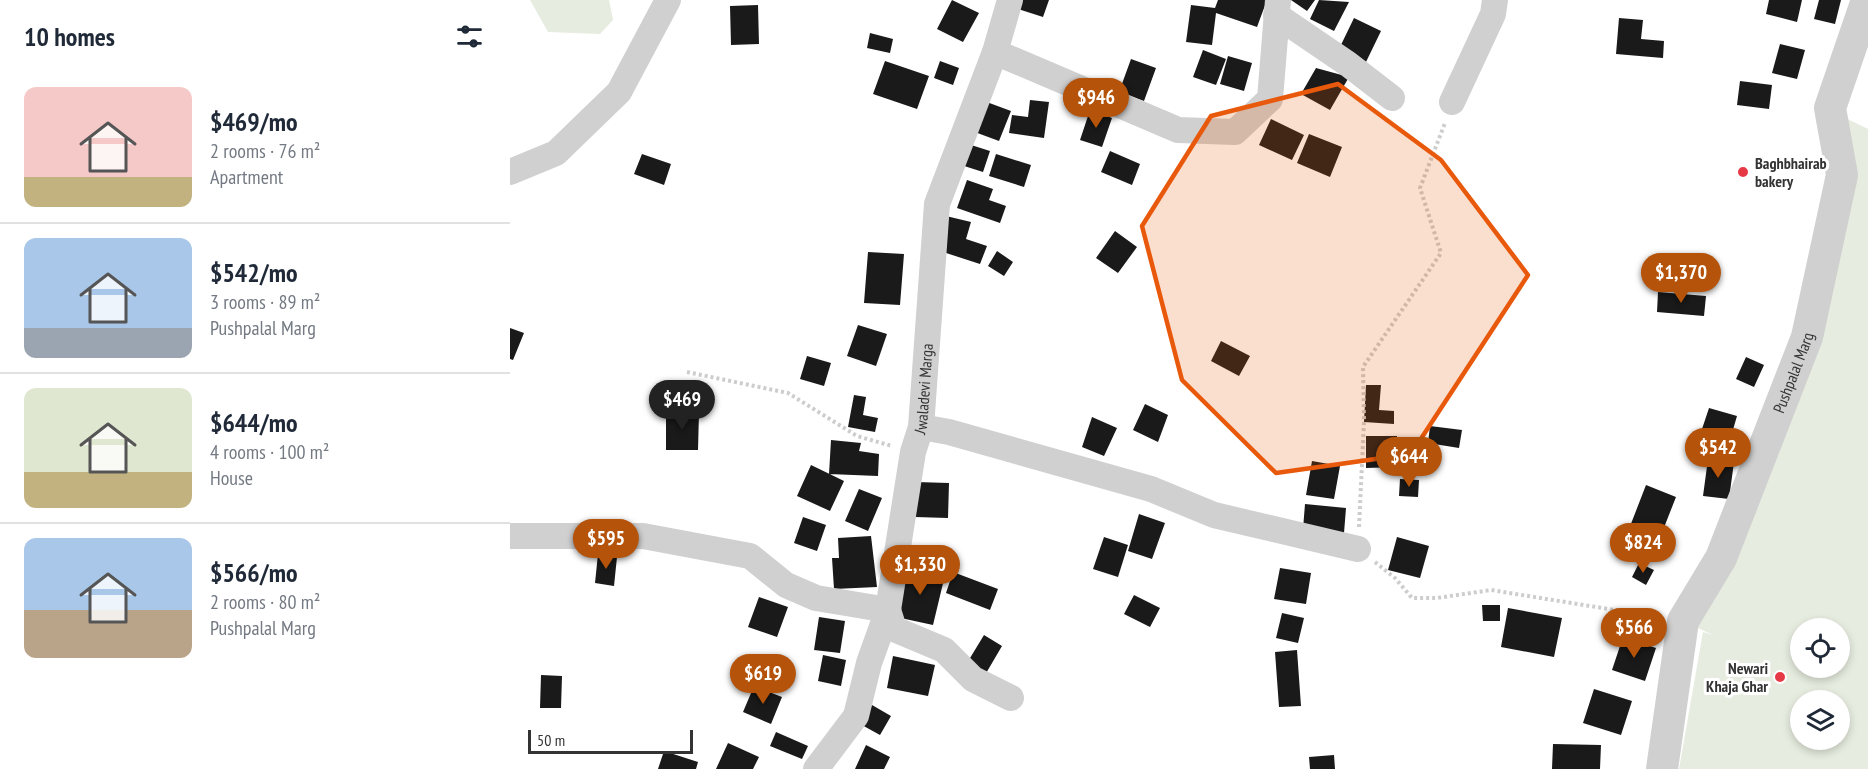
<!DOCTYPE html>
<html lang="en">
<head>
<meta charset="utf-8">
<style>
  :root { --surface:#fff; --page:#f2f2f3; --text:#1f2937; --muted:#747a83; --line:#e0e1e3; --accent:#b45309 }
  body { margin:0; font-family:"PT Sans Narrow",sans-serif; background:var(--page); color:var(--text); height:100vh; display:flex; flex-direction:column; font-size:22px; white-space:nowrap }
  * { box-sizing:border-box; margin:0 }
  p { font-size:20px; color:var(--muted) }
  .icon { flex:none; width:33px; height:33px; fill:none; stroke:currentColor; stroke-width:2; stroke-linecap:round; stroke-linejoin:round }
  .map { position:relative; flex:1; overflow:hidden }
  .details { display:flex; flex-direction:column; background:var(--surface); width:510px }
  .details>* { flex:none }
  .fabs { position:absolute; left:1280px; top:618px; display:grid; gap:12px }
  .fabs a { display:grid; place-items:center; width:60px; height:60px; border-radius:50%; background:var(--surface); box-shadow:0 3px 9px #0003; font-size:30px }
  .scale { position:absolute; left:18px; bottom:15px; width:165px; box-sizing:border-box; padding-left:6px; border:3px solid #333; border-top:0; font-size:16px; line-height:21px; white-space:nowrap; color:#333; -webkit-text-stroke:4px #fff; paint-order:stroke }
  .price { position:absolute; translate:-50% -51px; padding:0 14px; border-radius:21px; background:var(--accent); color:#fff; font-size:20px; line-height:39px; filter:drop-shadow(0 2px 3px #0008) }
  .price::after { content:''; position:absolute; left:50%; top:36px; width:18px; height:14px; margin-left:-9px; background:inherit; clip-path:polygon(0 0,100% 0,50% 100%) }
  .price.selected { background:#222; color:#fff }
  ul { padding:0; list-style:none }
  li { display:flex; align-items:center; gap:18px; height:150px; padding:0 24px }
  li+li { border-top:2px solid var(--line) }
  li span { display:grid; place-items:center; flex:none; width:168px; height:120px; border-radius:12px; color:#555 }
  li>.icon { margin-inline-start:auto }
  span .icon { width:72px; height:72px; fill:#fffc; stroke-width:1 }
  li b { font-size:26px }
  h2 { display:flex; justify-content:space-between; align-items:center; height:72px; padding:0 24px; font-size:26px }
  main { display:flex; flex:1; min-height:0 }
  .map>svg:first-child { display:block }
  .green { fill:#e6ecdf; fill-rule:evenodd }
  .building { fill:#1a1a1a }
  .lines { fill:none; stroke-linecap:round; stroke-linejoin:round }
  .path { stroke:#cdcdcd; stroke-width:4; stroke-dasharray:3 3; stroke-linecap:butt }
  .minor { stroke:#d0d0d0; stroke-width:26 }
  .tertiary { stroke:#d0d0d0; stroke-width:32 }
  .marked { fill:#e8590c; fill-opacity:0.2; stroke:#e8590c; stroke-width:4.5; stroke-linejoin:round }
  .poi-dot { fill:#e63946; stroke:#fff; stroke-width:2 }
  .labels { text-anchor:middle; stroke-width:6; stroke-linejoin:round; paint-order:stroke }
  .poi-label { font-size:16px; font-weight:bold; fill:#333; stroke:#fff; text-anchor:start }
  .street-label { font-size:16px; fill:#333; stroke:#fff }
</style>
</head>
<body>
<main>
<section class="details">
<h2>10 homes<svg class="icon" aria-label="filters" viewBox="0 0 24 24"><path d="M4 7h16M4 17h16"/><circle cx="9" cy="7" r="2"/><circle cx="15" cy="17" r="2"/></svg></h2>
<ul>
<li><span style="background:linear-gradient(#f6c9c9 75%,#c2b280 0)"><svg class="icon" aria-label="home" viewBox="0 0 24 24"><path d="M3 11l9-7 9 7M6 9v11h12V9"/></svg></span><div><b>$469/mo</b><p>2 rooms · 76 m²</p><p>Apartment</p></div></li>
<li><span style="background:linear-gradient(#a9c7e8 75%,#9aa5b1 0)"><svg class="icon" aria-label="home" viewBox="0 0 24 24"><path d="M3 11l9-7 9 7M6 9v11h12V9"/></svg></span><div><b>$542/mo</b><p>3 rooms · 89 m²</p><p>Pushpalal Marg</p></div></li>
<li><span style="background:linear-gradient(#dfe7d0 70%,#c2b280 0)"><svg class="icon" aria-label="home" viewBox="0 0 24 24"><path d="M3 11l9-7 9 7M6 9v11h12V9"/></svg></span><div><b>$644/mo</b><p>4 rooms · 100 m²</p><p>House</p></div></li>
<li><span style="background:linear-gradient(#a9c7e8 60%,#b9a48a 0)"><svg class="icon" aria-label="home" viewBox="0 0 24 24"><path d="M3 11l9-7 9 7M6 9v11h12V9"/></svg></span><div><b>$566/mo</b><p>2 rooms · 80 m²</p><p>Pushpalal Marg</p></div></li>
</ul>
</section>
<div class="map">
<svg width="1358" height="769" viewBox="0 0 1358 769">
  <rect width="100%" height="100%" fill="#fff"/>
  <path class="green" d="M20 0H99L103 20 90 34 38 32Z
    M1321 111 1358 129V769H1169L1193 632 1203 635 1173 621 1298 344 1332 175ZM1290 628H1329V668H1290ZM1290 700H1329V740H1290Z"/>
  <path class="building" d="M442 0 469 13 453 42 427 29Z
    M511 0H539L533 17 508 9Z
    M708 0H757L747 27 706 13 702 45 676 42 681 5 705 8Z
    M781 0H805L797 11Z
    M809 0 839 2 824 31 800 19Z
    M1259 0H1292L1287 22 1256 14Z
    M1309 0H1331L1325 24 1304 19Z
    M248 5 249 44 221 45 220 6Z
    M844 18 871 31 856 62 829 49Z
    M1109 18 1133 20 1131 39 1154 41 1153 58 1106 54Z
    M360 33 383 39 380 53 357 48Z
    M1270 44 1295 50 1287 79 1262 73Z
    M693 50 716 59 706 85 683 77Z
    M718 56 742 63 734 91 710 84Z
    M621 59 646 68 634 101 609 92Z
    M375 61 419 76 407 109 363 94Z
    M430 61 449 68 443 85 424 78Z
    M806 68 839 77 820 110 791 94Z
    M1230 81 1262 85 1259 109 1227 105Z
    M520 100 539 102 534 138 499 133 502 115 518 117Z
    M474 101 501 111 489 141 462 131Z
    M580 110 602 118 592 147 570 140Z
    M761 119 794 135 782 160 749 145Z
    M799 134 832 147 820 177 787 163Z
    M458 144 480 151 473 172 451 165Z
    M600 151 630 164 622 185 591 172Z
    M132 154 161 164 154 185 124 174Z
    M486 154 521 165 514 187 479 176Z
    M457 180 483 189 479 200 496 206 490 223 447 208Z
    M436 216 461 222 456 239 477 246 470 264 433 252Z
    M605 231 627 247 608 273 586 258Z
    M487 251 503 262 494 276 478 266Z
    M358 252 394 254 390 305 354 303Z
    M1148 292 1196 296 1194 316 1147 312Z
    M348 325 377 334 366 366 337 356Z
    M0 328 14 333 3 360 0 359Z
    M711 341 740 356 729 376 701 361Z
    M297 356 321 363 314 386 290 379Z
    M1236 357 1254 365 1244 387 1226 379Z
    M856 385H871L869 410 884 411V424L854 422Z
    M344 395 356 397 353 415 368 418 365 432 338 427Z
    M635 404 658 415 648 442 623 430Z
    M1199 408 1227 416 1220 440 1191 432Z
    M156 411 189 412 188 450H156Z
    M582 417 607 428 594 456 572 447Z
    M920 426 952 430 949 448 918 443Z
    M856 436H887V467L856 468Z
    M321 440 351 443 349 451 369 454 368 476 319 474Z
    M1198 459 1224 462 1219 499 1193 496Z
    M802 461 830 466 824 499 796 495Z
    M301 465 334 481 320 511 287 496Z
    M890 479 909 480 908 497 889 496Z
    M406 482 439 483 438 518 405 517Z
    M1136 485 1166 497 1142 558 1112 547Z
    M349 489 372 498 358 531 335 521Z
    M795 504 836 508 834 533 793 529Z
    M629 514 655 523 642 559 618 551Z
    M293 517 316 525 307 551 284 543Z
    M361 536 367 587 324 589 322 558H329L328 538Z
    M594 537 618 545 608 577 583 569Z
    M887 537 919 546 910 578 878 570Z
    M88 554 107 557 104 586 85 583Z
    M1129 563 1144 570 1136 585 1122 577Z
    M398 567 435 575 423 625 386 617Z
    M770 568 801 573 796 604 764 599Z
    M443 572 488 589 480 610 436 593Z
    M624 595 650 608 640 627 614 614Z
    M249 597 278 607 267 637 238 627Z
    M972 605H990V621H973Z
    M998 608 1052 618 1044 657 991 647Z
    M772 613 794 618 788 643 766 638Z
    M309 617 335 621 330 653 304 650Z
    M474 635 492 646 475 675 457 663Z
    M1113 637 1146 648 1135 681 1102 670Z
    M787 650 791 706 769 707 765 652Z
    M313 655 336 660 331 686 308 681Z
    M383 656 425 665 418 696 377 688Z
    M31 675 52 676 51 708H30Z
    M244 686 272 697 261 724 233 712Z
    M1084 689 1122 701 1111 735 1073 723Z
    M362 705 381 716 370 735 350 724Z
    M266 732 298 746 292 759 260 746Z
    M218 743 249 757 243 769H206Z
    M1043 744 1091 745 1090 769H1042Z
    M356 745 380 757 374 769H345Z
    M154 751 188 762 186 769H148Z
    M824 755 825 769H800L799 757Z"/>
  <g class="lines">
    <path class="path" d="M177 372 278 393 347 436 382 446
      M849 527 854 422 853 367 931 253 910 188 935 123
      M865 562 885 578 902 598H927L981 590 1148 617"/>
    <g class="minor">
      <path d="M766 15 838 64 882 98"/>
      <path d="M485 52 668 130 725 132 760 99 768 0"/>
      <path d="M942 102 983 14 985 0"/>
      <path d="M0 172 46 153 109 92 158 0"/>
      <path d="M411 427 439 432 641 489 704 515 848 549"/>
      <path d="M0 536H133L240 556 276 585 306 598 378 610 384 629 434 650 463 679 501 698"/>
      <path id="s1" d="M306 769 346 716 359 663 378 610 403 452 411 427 427 204 485 52 500 0"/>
    </g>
    <path class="tertiary" id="s2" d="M1152 769 1173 621 1211 558 1297 337 1332 175 1320 108 1357 0"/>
  </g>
  <path class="marked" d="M828 84 931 160 1018 275 901 454 766 473 672 380 632 226 701 116Z"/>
  <g class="poi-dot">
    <circle cx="1233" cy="172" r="6"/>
    <circle cx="1270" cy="677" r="6"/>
  </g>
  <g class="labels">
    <g class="poi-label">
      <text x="1245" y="169">Baghbhairab<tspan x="1245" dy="18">bakery</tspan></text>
      <text x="1258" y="674" text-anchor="end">Newari<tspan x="1258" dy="18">Khaja Ghar</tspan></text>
    </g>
    <g class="street-label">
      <text dy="6" stroke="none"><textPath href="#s2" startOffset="422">Pushpalal Marg</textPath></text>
      <text dy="6" stroke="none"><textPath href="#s1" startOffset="402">Jwaladevi Marga</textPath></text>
    </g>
  </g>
</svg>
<div class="fabs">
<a><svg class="icon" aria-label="locate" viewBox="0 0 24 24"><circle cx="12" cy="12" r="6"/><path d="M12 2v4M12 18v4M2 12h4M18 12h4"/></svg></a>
<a><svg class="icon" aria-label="layers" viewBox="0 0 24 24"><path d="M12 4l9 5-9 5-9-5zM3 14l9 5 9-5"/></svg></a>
</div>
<div class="scale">50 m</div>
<b class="price" style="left:586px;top:129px">$946</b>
<b class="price" style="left:1171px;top:304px">$1,370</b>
<b class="price selected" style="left:172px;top:431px">$469</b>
<b class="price" style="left:1208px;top:479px">$542</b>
<b class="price" style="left:899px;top:488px">$644</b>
<b class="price" style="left:96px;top:570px">$595</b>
<b class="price" style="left:1133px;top:574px">$824</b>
<b class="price" style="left:410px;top:596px">$1,330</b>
<b class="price" style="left:1124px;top:659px">$566</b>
<b class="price" style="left:253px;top:705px">$619</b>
</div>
</main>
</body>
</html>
